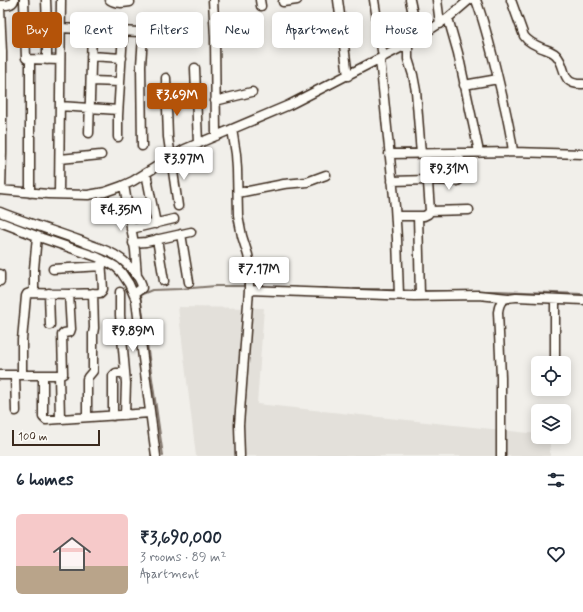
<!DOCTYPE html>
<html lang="en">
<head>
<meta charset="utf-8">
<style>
	body { margin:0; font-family:Mynerve,sans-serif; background:#f2f2f3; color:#1f2937; height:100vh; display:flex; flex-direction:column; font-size:15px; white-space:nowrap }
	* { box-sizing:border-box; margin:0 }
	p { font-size:13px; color:#747a83 }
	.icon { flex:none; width:22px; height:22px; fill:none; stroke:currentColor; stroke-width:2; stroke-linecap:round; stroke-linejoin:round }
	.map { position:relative; height:456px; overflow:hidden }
	.side { display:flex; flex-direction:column; background:#fff; flex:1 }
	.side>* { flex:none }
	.top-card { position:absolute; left:12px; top:12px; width:559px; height:36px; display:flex; gap:8px }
	.fabs { position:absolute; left:531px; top:356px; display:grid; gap:8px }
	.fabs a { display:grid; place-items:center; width:40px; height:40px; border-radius:6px; background:#fff; box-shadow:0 2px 10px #0003; font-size:20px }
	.scale { position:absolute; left:12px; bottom:10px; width:88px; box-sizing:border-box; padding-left:4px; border:2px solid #3b2a1e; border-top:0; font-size:11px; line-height:14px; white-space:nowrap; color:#3b2a1e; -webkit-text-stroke:3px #fdfcf7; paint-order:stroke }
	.price { position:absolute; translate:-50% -34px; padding:0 9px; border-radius:4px; background:#fff; color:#222; font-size:13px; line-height:26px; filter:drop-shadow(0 1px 2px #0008) }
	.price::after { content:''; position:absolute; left:50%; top:24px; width:12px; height:9px; margin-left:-6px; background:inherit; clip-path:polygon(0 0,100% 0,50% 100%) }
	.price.current { background:#b45309; color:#fff }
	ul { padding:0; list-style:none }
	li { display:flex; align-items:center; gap:12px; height:100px; padding:0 16px }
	li span { display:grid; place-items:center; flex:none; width:112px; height:80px; border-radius:6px; color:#555 }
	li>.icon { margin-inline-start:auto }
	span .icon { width:48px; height:48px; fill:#fffc; stroke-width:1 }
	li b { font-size:17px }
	h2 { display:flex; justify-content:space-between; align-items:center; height:48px; padding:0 16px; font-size:17px }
	.tag { padding:0 14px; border-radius:6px; background:#fff; box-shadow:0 2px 10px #0003; font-size:14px; line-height:36px }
	.tag.current { background:#b45309; color:#fff }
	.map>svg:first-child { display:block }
	.built { fill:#e3e0da }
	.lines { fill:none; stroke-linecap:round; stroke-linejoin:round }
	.stream { stroke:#80746b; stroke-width:2 }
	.minor-casing { stroke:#3b2a1e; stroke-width:11 }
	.minor { stroke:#fdfcf7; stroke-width:8 }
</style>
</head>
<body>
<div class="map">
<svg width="583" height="456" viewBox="0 0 583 456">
	<rect width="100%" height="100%" fill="#f1efea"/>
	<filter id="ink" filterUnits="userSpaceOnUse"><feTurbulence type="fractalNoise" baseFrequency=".025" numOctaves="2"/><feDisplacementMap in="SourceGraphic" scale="8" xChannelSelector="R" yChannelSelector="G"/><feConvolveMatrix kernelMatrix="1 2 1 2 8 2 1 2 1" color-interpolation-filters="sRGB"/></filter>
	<g filter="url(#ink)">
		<path class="built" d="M178,307L264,308L257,404L538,434V437H550V456H196Z"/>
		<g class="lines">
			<path class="stream" d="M36,230L84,248
				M103,256L112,259L126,269L137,289
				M282,287L299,288
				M305,288H327
				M330,289H349
				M354,289H379
				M383,290H396
				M401,290L418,291
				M422,291H496L583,294
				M139,293L140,295L163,456
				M140,295L152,290L180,289L216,286H246"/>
			<defs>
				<path id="minor" d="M24,0L26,58L27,59L60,60
					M46,0L47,27V60
					M110,0C116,4 123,3 130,2
					M213,0L215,38L216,136
					M260,0L261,6
					M338,0L348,76
					M374,0L383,57
					M410,0L418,38
					M437,0L440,24
					M476,0C485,24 491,49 497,74C503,100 510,125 513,152
					M511,0L524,36C528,42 535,45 542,48C547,50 552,51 556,55C568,67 559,85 583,84
					M283,2L297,0
					M0,5C5,5 12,6 14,0
					M0,8L2,52V152L1,190
					M448,18L458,53L479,152
					M60,28L139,32L141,33L143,36L141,65L142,146
					M215,40L247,39
					M408,44V59L413,75L416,91L421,154
					M91,56L122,58
					M380,59L395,207L397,239L399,295
					M195,68L198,144
					M166,78L168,137L178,206
					M91,81L120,82
					M464,85L498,79
					M215,101L252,92
					M60,106L118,110
					M232,129L236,154L237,169L238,215L242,236L248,255L249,260V290L239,425L240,456
					M89,133L92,30
					M118,137V116L123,32
					M389,154L513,152L583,154
					M60,159L101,155
					M146,173L156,224
					M392,181L428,180L457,181L459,180L462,177L459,153
					M124,185L135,250L137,276
					M0,190L48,194L88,195L105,192L122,186L133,181L185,149L289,105L408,44L448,18L469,0
					M30,193V60
					M238,193L284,184L307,182L326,175
					M59,194L61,0
					M430,211L469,210
					M0,212C27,223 54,231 81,241C92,246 105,249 115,255C124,260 142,277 142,288L134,294
					M396,216H424L428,214L430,211L426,154
					M418,216L420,295
					M0,222L42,238L97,257L111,264L116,267L121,272L129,284L136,300L143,358L156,456
					M131,229L174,219
					M181,234L189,282
					M157,239L164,281
					M133,243L146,242L191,232
					M53,269L102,266
					M0,281V274
					M249,290L414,296L479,295L508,298
					M120,292V315L126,383L125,415
					M34,293V269L37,236
					M49,293L50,325
					M555,299V363
					M0,375H59L63,374L62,335L64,333L70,332L71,329L69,294
					M15,375L16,411
					M22,375V340L26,296L27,294L30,293L69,294L100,293L102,291L103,289L101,259
					M43,375V417L46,420L150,413
					M59,375L60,419
					M113,416V376L116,373H125
					M87,417V379L88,377L93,371V334L94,328L93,293
					M501,456V377L498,312C500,298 505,298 517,297L583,300"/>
			</defs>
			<use href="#minor" class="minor-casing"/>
			<use href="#minor" class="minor"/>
		</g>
	</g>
</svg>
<div class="fabs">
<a><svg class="icon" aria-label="locate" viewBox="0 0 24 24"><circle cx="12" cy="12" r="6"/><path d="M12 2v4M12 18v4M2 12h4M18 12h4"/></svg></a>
<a><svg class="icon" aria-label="layers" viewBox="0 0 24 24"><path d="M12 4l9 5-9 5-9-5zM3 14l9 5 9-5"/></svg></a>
</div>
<div class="scale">100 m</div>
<b class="price current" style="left:177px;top:117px">₹3.69M</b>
<b class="price" style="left:184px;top:181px">₹3.97M</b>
<b class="price" style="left:449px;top:191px">₹9.31M</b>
<b class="price" style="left:121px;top:232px">₹4.35M</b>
<b class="price" style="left:259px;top:291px">₹7.17M</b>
<b class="price" style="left:133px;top:353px">₹9.89M</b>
<div class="top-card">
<a class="tag current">Buy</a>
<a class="tag">Rent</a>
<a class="tag">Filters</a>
<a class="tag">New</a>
<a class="tag">Apartment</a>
<a class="tag">House</a>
</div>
</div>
<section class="side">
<h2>6 homes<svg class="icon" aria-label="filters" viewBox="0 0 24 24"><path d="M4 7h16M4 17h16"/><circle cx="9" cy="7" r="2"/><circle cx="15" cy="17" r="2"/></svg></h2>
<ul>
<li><span style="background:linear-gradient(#f6c9c9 65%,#b9a48a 0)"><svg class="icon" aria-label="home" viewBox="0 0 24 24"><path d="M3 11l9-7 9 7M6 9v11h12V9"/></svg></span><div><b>₹3,690,000</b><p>3 rooms · 89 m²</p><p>Apartment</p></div><svg class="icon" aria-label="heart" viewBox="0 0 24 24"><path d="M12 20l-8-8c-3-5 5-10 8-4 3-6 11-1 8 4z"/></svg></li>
</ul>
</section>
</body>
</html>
